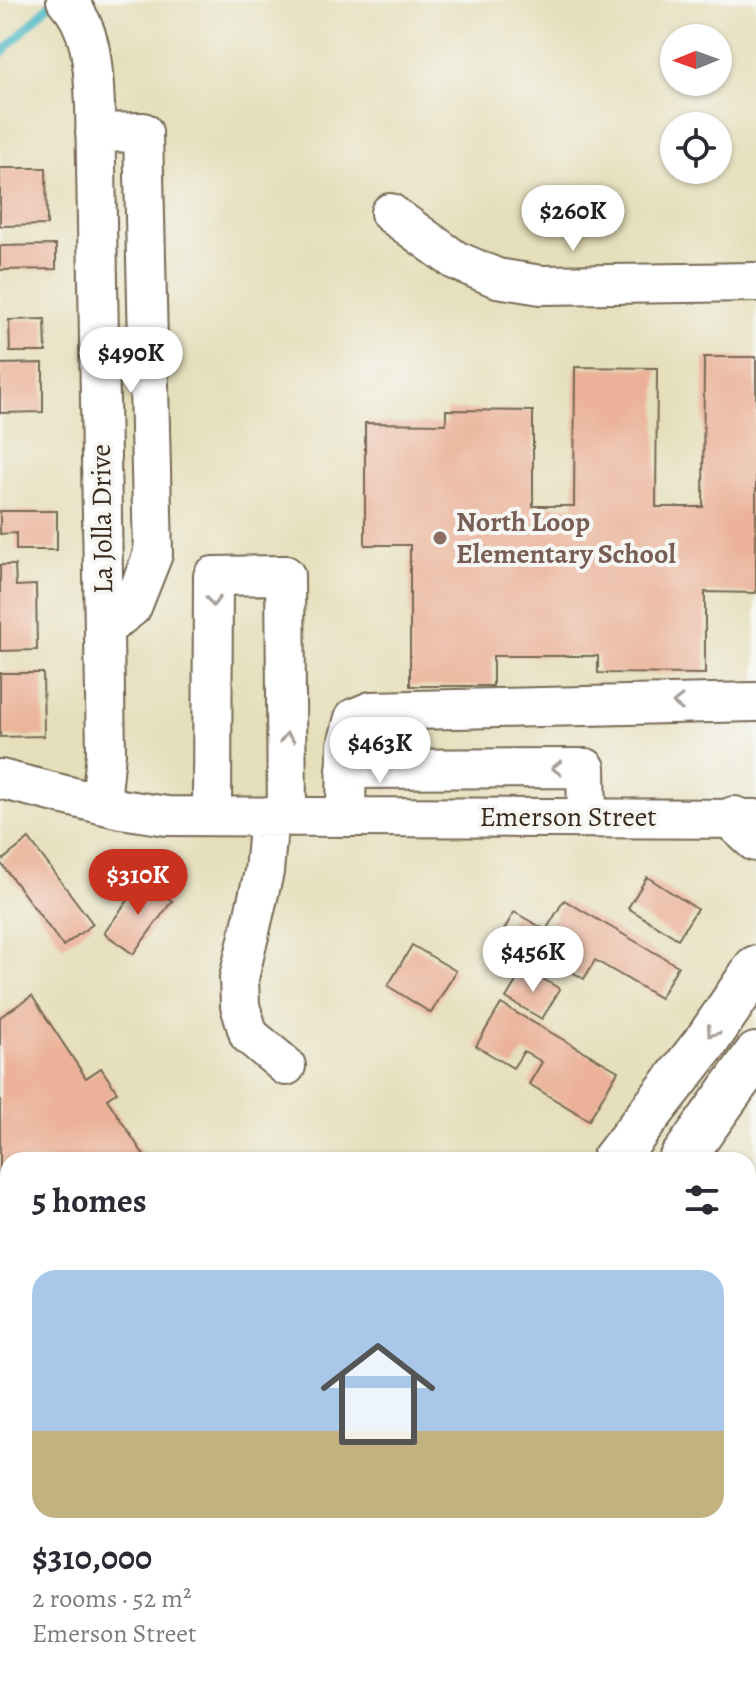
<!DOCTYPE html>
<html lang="en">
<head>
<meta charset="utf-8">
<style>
	body { margin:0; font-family:Alegreya,serif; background:#f2f2f3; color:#2b2b33; height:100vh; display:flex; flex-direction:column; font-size:30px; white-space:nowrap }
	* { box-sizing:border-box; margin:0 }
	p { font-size:26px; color:#7c7c81 }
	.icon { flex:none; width:44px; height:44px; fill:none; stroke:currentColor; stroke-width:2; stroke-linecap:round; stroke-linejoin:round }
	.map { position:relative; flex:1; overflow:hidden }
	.drawer { position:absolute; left:0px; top:1152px; width:756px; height:538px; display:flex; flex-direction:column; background:#fff; border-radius:24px 24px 0 0; box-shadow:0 2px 6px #0004 }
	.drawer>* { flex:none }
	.needle { width:52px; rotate:269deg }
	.buttons { position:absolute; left:660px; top:24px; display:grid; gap:16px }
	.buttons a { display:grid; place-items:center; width:72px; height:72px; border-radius:50%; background:#fff; box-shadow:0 2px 6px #0004; font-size:40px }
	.price { position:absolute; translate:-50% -68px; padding:0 18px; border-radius:28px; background:#fff; color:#222; font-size:26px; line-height:52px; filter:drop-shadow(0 2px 4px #0008) }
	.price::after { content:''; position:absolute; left:50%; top:48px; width:24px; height:18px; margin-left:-12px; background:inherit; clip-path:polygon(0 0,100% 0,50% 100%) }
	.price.on { background:#c8321e; color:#fff }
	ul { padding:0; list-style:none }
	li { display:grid; align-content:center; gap:16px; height:424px; padding:0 32px }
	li+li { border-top:2px solid #e1e1e2 }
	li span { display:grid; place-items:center; height:248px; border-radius:24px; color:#555 }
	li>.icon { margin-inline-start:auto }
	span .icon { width:144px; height:144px; fill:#fffc; stroke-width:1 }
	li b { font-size:34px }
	h2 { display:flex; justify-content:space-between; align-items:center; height:96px; padding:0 32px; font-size:34px }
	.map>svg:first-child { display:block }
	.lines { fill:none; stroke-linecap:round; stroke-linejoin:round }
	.stream { stroke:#4ab8c3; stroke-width:8 }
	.building { fill:#ebb299 }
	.minor-casing { stroke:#776955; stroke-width:42 }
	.major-casing { stroke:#776955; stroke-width:48 }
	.minor { stroke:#fff; stroke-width:38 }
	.major { stroke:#fff; stroke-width:44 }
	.oneway { stroke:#a79f9a }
	.education-dot { fill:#8d6e63; stroke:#f6f6f2; stroke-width:3 }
	.labels { text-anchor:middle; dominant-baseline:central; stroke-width:8; stroke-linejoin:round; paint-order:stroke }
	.street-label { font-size:28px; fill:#3b2a1e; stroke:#f6f6f2 }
	.education-label { font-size:28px; font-weight:bold; fill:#785e54; stroke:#f6f6f2; text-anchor:start }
</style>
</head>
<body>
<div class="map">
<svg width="756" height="1689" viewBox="0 0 756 1689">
	<rect width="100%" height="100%" fill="#f6f6f2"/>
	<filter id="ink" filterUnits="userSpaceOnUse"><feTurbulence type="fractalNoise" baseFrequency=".0125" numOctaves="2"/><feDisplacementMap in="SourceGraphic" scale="16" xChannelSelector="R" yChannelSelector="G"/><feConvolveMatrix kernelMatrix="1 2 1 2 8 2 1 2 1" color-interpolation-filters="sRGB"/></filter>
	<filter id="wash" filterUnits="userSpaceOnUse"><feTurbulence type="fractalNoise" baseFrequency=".006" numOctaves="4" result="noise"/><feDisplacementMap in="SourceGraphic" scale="32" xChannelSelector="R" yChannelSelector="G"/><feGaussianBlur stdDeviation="1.8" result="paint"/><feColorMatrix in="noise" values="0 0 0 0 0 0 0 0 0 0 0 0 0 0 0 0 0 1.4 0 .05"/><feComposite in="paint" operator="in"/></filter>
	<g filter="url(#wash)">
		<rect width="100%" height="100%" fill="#e6dfbb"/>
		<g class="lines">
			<path class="stream" d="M0,55L54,0"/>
		</g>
		<g id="blocks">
			<path class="building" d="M0,168H46L47,225L0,226Z
				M56,245V269L0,270V246Z
				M45,319L46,352H10L9,320Z
				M704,357H756V593L705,592V674L598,673V656H493V686H410V545H365V423L446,424V410L533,411V506H574L575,367L657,368L656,507H703Z
				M43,363V412L0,413V364Z
				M0,511H57V550H16V533L0,534Z
				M0,565H15L16,586L36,585L37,650L0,651Z
				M0,673H43L44,736L0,737Z
				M29,839L93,924L63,946L0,862Z
				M647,877L697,909L678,939L628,908Z
				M143,880L172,901L133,954L104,933Z
				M564,900L678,966L660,998L595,960L584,979L503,932L514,912L546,930Z
				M412,945L456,971L431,1013L388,986Z
				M524,968L560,989L542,1019L506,998Z
				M32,996L86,1078L101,1068L117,1092L107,1099L147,1160H8V1267L0,1272V1017Z
				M501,1004L618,1071L589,1120L529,1084L542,1062L524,1051L513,1068L476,1046Z
				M355,1682H512L501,1689H359Z"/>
		</g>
	</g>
	<g filter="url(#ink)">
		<use href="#blocks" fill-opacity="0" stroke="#776955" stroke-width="2"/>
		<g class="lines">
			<defs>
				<path id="minor" d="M66,0C93,29 93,68 95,105L106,752L101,804
					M95,133L143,132L153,554L132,607L105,628
					M390,213L455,260L497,278L541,285L756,282
					M346,769L586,768L587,816
					M0,779L121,809L167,816L756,819
					M212,816L213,576L285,575L287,816
					M269,816L264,872L239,978L240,1006L249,1035L286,1066
					M346,816L347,745L354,718L371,711L756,702
					M748,1311L756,1305
					M0,1459L8,1470
					M748,1504H756
					M146,1682L150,1689
					M206,1689L222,1682"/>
				<path id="major" d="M734,819L756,839
					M614,1160L708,1039L756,968
					M681,1160L756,1055
					M76,1689L84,1682
					M183,1689L191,1682"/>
			</defs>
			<use href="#minor" class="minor-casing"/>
			<use href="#major" class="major-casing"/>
			<use href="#minor" class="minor"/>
			<use href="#major" class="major"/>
		</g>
		<defs><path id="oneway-chevron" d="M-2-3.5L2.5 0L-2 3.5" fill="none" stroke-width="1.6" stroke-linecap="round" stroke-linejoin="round" transform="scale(2)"/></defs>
		<g class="oneway">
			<use href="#oneway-chevron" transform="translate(213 601) rotate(90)"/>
			<use href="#oneway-chevron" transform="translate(678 703) rotate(179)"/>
			<use href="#oneway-chevron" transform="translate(287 738) rotate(-91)"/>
			<use href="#oneway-chevron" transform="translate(557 768) rotate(180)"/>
			<use href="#oneway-chevron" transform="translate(712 1032) rotate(125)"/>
		</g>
	</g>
	<circle class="education-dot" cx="440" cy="538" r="8"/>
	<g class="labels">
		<g class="street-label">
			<text transform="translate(102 519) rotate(-91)">La Jolla Drive</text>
			<text x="568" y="817">Emerson Street</text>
		</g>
		<g class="education-label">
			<text x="456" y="522">North Loop<tspan x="456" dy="32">Elementary School</tspan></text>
		</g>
	</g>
</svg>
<div class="buttons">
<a><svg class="needle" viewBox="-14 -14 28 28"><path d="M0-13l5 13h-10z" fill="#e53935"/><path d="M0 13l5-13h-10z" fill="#7c7c81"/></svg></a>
<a><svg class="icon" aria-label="locate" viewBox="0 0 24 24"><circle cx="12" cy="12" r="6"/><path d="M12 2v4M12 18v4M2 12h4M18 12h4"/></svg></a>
</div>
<b class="price" style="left:573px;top:253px">$260K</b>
<b class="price" style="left:131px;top:395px">$490K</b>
<b class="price" style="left:380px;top:785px">$463K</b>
<b class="price on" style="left:138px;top:917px">$310K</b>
<b class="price" style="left:533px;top:994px">$456K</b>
<section class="drawer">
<h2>5 homes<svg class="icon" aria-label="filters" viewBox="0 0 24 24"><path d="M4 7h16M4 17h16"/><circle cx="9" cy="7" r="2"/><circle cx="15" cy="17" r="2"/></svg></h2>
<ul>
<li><span style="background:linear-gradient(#a9c7e8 65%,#c2b280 0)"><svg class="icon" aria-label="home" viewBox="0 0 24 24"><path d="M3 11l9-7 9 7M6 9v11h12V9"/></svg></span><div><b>$310,000</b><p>2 rooms · 52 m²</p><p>Emerson Street</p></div></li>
</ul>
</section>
</div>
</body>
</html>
